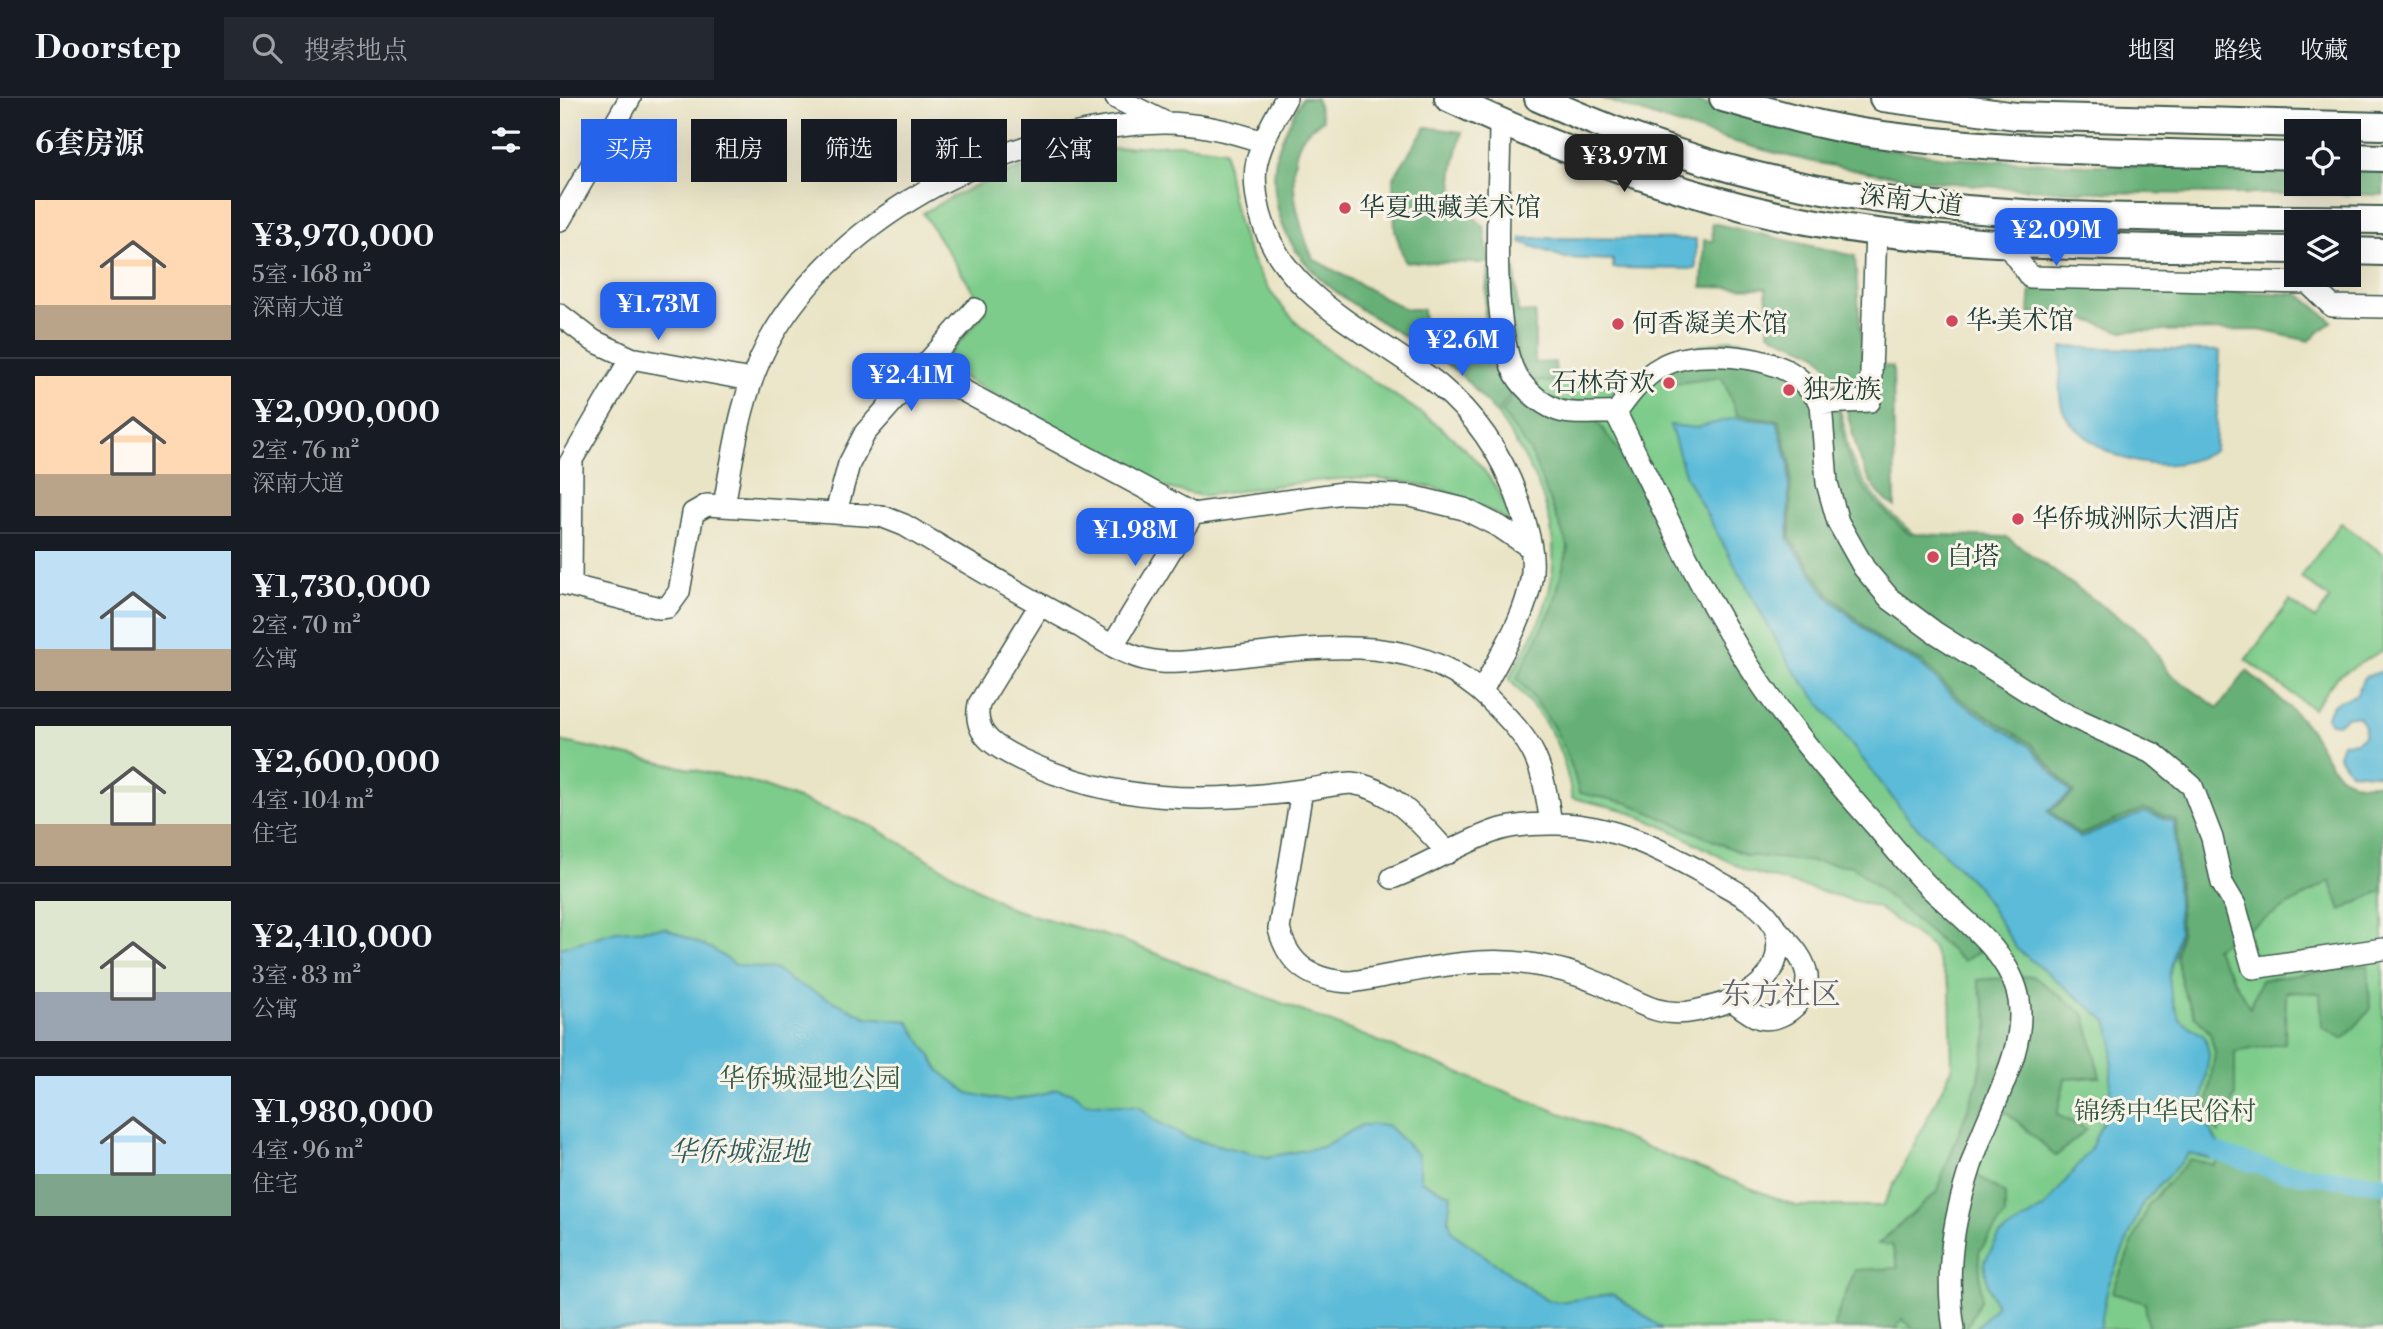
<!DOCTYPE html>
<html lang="zh">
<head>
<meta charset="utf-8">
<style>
	body { margin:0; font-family:"Libre Bodoni","Noto Serif SC",serif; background:#242831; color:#f1f3f6; height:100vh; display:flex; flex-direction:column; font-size:26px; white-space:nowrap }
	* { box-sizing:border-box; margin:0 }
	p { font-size:23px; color:#9ea1a6 }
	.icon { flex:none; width:38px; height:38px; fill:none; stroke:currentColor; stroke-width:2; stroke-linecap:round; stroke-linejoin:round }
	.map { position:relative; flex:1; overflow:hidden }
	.side { display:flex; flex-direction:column; background:#171b24; width:560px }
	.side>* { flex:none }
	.banner { position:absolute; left:21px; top:21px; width:665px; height:63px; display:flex; gap:14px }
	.buttons { position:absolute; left:1724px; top:21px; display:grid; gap:14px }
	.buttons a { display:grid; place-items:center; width:77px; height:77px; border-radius:0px; background:#171b24; box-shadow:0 7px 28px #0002; font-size:35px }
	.price { position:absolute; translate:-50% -60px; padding:0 16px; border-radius:14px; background:#2563eb; color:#fff; font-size:23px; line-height:46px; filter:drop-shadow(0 2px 4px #0008) }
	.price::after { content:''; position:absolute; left:50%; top:42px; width:21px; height:16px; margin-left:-10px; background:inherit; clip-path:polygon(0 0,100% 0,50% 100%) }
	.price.active { background:#222; color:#fff }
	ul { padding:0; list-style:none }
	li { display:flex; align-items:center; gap:21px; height:175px; padding:0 35px }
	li+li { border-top:2px solid #363941 }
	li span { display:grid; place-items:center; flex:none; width:196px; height:140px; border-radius:0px; color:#555 }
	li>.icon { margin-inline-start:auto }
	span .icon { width:84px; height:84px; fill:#fffc; stroke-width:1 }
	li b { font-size:30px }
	h2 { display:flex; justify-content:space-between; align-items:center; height:84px; padding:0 35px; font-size:30px }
	.chip { padding:0 24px; border-radius:0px; background:#171b24; box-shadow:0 7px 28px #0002; font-size:24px; line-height:63px }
	.chip.active { background:#2563eb; color:#fff }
	header { display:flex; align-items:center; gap:42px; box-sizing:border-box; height:98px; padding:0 35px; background:#171b24; border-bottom:2px solid #363941 }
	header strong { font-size:33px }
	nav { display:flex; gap:38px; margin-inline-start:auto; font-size:24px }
	.search { width:490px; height:63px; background:#242831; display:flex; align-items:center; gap:18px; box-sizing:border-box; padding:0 24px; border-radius:0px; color:#9ea1a6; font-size:26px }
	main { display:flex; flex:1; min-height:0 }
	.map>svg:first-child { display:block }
	.green { fill:#7ecc8b; stroke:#4e8460; stroke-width:2 }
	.forest { fill:#66b077; stroke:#427656; stroke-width:2 }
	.water { fill:#5bbbd9; stroke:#3d7c86; stroke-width:2 }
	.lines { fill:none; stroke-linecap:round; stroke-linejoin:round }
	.canal { stroke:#5bbbd9; stroke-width:18 }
	.minor-casing { stroke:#3d564a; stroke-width:24 }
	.major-casing { stroke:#3d564a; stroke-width:30 }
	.minor { stroke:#fff; stroke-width:21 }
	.major { stroke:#fff; stroke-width:26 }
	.poi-dot { fill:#d1495b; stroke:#f7f3e8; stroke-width:2.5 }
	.labels { text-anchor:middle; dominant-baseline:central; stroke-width:6; stroke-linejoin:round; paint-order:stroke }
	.street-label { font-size:26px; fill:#1f3d34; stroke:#f7f3e8 }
	.poi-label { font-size:26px; fill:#1f3d34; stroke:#f7f3e8; text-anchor:start }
	.park-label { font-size:26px; fill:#325a45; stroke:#f7f3e8 }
	.water-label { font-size:28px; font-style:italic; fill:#2e5c5d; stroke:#f7f3e8 }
	.quarter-label { font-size:30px; fill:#616671; stroke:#f7f3e8 }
</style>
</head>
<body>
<header>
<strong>Doorstep</strong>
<div class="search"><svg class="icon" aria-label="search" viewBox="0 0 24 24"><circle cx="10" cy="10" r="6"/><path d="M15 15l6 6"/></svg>搜索地点</div>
<nav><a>地图</a><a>路线</a><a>收藏</a></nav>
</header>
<main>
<section class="side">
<h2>6套房源<svg class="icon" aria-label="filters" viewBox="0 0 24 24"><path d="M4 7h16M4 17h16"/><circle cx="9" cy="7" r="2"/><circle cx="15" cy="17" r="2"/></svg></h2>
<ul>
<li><span style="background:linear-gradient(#ffd9b3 75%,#b9a48a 0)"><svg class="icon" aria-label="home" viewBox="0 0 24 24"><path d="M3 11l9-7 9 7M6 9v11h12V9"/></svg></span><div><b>¥3,970,000</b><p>5室 · 168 m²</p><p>深南大道</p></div></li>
<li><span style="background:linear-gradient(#ffd9b3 70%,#b9a48a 0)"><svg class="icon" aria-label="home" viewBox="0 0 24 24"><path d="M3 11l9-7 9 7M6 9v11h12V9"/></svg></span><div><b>¥2,090,000</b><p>2室 · 76 m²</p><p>深南大道</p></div></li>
<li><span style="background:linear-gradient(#bfe0f5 70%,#b9a48a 0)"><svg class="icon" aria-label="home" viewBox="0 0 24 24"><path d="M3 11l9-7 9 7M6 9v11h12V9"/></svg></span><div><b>¥1,730,000</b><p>2室 · 70 m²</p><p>公寓</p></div></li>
<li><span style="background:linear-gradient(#dfe7d0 70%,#b9a48a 0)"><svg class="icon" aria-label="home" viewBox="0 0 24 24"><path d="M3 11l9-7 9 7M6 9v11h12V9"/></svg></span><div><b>¥2,600,000</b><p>4室 · 104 m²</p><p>住宅</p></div></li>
<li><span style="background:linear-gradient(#dfe7d0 65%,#9aa5b1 0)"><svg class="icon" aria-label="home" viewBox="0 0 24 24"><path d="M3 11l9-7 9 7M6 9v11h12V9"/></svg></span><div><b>¥2,410,000</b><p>3室 · 83 m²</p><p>公寓</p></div></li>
<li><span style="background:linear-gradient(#bfe0f5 70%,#7fa58c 0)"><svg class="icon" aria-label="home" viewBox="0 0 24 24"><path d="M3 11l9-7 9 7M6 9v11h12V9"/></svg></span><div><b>¥1,980,000</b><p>4室 · 96 m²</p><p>住宅</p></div></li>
</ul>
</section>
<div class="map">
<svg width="1823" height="1231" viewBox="0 0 1823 1231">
	<rect width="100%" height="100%" fill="#f7f3e8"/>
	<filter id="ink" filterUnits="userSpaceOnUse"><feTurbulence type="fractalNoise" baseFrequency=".0143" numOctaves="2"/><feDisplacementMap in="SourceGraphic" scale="14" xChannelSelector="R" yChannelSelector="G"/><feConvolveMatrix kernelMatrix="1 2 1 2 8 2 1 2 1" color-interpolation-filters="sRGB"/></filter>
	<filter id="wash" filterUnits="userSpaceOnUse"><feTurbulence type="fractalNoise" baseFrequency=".00686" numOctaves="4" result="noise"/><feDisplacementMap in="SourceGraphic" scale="28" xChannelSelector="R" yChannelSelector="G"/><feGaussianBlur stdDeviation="1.57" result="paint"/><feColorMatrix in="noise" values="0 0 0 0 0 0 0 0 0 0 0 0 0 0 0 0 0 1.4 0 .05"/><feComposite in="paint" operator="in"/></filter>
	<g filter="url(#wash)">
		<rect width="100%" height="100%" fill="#eae4c6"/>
		<path class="green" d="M618,46L665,52C670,101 680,146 707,188C769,287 914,308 953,426C927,411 900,396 870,389C795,369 717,389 642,398L602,389L380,267L426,213L363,115C452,64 516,50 618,46Z
			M1172,241C1227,250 1262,252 1280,311C1286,328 1285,348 1293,364C1307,394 1327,412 1351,434L1720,701L1823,734V1231H0V643L191,684L312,728L452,811L564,843L1236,1108H1323L1392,971L1390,890L1372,849L1317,809L1187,773L1109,731L1064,712L1012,700C1003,643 986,622 949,581C960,560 974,537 983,514C1011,437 979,378 937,316L959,282L1062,286L1106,256Z
			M1781,425L1823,456V552L1777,579L1753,611L1686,562L1730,503L1755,521L1770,501L1741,479Z"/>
		<path class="forest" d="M742,0H756L763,22C757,26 750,30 746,35C721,66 739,129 753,161L845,211H863L865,235L906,237L908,224H924L928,171H955L958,215L975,214V265L995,264L996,284L959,283L937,316C923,302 911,285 896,273C834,223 728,191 716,101C713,83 714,61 721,43C727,28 735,14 742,0Z
			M1041,0H1122L1295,47L1393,60L1525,67L1736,70V86H1788L1789,71L1823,72V97C1646,94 1464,102 1290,71C1205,56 1122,29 1041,0Z
			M866,29L902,34C890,82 882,95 924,128L929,165L845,164L835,133L833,80Z
			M1152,125L1295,158L1303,265L1333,269L1335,409C1282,375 1301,300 1258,257C1251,250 1222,243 1209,235L1206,190L1142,189L1144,142L1153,143Z
			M1471,187L1739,196L1772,223L1749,243L1699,232L1560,233L1506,215H1469Z
			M1172,244C1226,253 1262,255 1279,314C1283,330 1283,347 1289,362C1300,393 1325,414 1349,436L1446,439L1586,539L1610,576L1658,610L1687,573C1705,589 1724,604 1741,621C1769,650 1767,695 1823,685V792L1781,812L1770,783L1655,850L1690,910L1701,882L1808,867L1810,912L1784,941L1762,929L1760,895L1726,894L1725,945L1675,954V998L1658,1035L1646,1013L1655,955L1650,935L1634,917L1623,891L1616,859L1621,833L1616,722L1584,711L1520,737L1490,713L1514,695L1471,646L1400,601L1361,563L1321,543L1268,495L1230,440L1231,367L1219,322L1177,317L1162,279L1111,286L1109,258Z
			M959,288L1034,319L1077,378L1180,569L1424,851L1403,863L1293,768L1186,757L1068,705L1019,695C1007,645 990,619 957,580L993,509L1008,449L970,353L942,315Z
			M1473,878L1525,917L1540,979L1505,981L1497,1017L1527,1031L1496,1058L1449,1016L1426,1004L1400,1066L1445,1096V1117L1419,1154L1421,1201L1406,1231H1354L1342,1221L1336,1231H1276L1274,1226L1295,1172L1338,1170L1332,1147L1318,1146L1376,1095L1419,981L1429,924L1417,882Z
			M1659,1060L1718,1079L1823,1091V1231H1588L1585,1205L1552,1195L1588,1107L1630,1061L1654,1067Z"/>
		<path class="water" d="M961,140L1136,141V171L1053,170V162L1005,160L961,144Z
			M1502,249L1660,253L1655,352C1613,377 1561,368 1525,338C1516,330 1505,321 1502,309C1497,292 1502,267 1502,249Z
			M1175,320L1217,324L1229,367L1228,441L1266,497L1320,545L1359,565L1398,603L1469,648L1511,695L1487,713L1520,740L1585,714L1614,724L1619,833L1609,879L1611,897L1620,922L1645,939L1649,957L1640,1015L1659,1047L1652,1061L1629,1055L1583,1105L1548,1188L1540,1231H1415L1436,1208L1428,1188L1424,1165L1440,1137L1485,1109L1530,1052L1549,1010L1553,943L1547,923L1456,850L1418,789L1349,721L1230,567L1126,379L1110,327L1135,330Z
			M1823,573V677L1790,674L1778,657L1782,645L1796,644L1804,638L1805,628L1798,619L1788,618L1778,626L1771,625L1767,620C1770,602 1783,603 1797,596L1804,579Z
			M105,830L152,851L176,867L217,872L233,884L307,919L348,923L380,973L408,995L446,1003L481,997L497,991L510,994L525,1005L579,1008L596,1023L628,1040L707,1059L762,1049L802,1027H827L858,1057L861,1083L891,1097L888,1120L893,1135L986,1202L999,1204L1053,1196L1103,1231H0V850L56,833Z"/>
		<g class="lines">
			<path class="canal" d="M1656,1054L1719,1074L1823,1086"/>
		</g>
	</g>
	<g filter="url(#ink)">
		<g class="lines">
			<defs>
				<path id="minor" d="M556,0L604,24
					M726,0C715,20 703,40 697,63C693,80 696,98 700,115C722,202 816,235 879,287C916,318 941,355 957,399C966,425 976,455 971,482C965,521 939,559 922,593
					M940,24C940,89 929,211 952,269C959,287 979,305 997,312C1013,318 1039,314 1056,315
					M0,122L70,0
					M1446,145L1470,179L1748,185L1772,208L1823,209
					M0,217L34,243L71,260L191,282
					M363,271L633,416L783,395L851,398L904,411L940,429L971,450
					M1261,305L1310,303L1316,133
					M0,382L71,260
					M164,408C174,352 181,296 208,245C280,113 457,27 604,25C639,25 671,33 703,44
					M276,414L289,366L305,335L415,211
					M0,485L100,510L108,509L119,494L133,415L147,407L321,418L344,427C400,460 456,494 514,525C536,538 560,555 584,561C610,568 637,562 663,560C754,550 857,530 930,602C976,647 982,663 991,726
					M11,488L12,363
					M480,507L419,606C412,637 437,650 462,662C554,705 645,706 743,692C759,690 775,686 791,685C833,690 861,726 888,755
					M553,547L633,416
					M742,692L719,831C729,869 754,883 791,884C850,875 909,857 970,866C994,869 1018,876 1041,886C1073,901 1097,921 1135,913C1164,906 1201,897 1214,867C1219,854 1219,838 1213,826C1201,805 1174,793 1154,781C1104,753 1051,724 991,726C975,726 953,727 938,732C901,744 868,767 832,780
					M1172,902C1180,908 1190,917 1200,920C1223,925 1249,902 1247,878C1245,859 1226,842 1214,828
					M1394,1231C1383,1162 1397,1103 1421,1039C1437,997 1466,949 1459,902C1451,854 1400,819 1367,787C1349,769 1332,747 1315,727C1267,673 1219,617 1181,555C1133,478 1096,396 1056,315C1068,298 1082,279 1101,269C1131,251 1195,257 1226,272C1240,279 1251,293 1261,305L1267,385L1278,424L1304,470L1330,501L1373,533L1497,612L1594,656L1632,688L1652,740L1662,785L1675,807L1693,870L1823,851"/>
				<path id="major" d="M888,0C991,48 1101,91 1212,116C1383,154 1562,148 1736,152
					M978,0C1061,37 1148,69 1238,87C1429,127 1629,118 1823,122
					M1163,0C1209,13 1255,27 1302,34C1446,55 1591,54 1736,58
					M1323,0L1456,18L1823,28
					M1788,59L1823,60
					M1788,153L1823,154"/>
			</defs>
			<use href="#minor" class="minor-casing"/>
			<use href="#major" class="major-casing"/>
			<use href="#minor" class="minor"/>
			<use href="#major" class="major"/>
		</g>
	</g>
	<g class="poi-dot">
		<circle cx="785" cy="110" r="7"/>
		<circle cx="1392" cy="223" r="7"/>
		<circle cx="1058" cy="226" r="7"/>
		<circle cx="1109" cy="285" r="7"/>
		<circle cx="1229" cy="292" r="7"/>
		<circle cx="1458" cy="421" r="7"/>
		<circle cx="1373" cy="459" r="7"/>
	</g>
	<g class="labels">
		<g class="street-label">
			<text transform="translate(1351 103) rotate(7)">深南大道</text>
		</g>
		<g class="poi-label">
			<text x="799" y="110">华夏典藏美术馆</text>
			<text x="1406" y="223">华·美术馆</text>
			<text x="1072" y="226">何香凝美术馆</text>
			<text x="1095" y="285" text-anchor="end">石林奇欢</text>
			<text x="1243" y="292">独龙族</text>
			<text x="1472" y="421">华侨城洲际大酒店</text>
			<text x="1387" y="459">白塔</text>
		</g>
		<g class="park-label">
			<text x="250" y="981">华侨城湿地公园</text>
			<text x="1605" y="1014">锦绣中华民俗村</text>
		</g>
		<g class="water-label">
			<text x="179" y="1054">华侨城湿地</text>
		</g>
		<g class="quarter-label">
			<text x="1221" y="897">东方社区</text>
		</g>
	</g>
</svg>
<div class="buttons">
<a><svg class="icon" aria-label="locate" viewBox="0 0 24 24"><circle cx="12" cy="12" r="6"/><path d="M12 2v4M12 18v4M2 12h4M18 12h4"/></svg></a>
<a><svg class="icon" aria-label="layers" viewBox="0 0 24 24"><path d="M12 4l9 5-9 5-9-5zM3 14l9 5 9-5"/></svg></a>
</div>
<b class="price active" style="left:1064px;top:96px">¥3.97M</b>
<b class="price" style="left:1496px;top:170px">¥2.09M</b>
<b class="price" style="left:98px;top:244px">¥1.73M</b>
<b class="price" style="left:902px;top:280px">¥2.6M</b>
<b class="price" style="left:351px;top:315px">¥2.41M</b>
<b class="price" style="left:575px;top:470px">¥1.98M</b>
<div class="banner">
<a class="chip active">买房</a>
<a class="chip">租房</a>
<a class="chip">筛选</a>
<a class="chip">新上</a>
<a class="chip">公寓</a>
</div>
</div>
</main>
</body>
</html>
